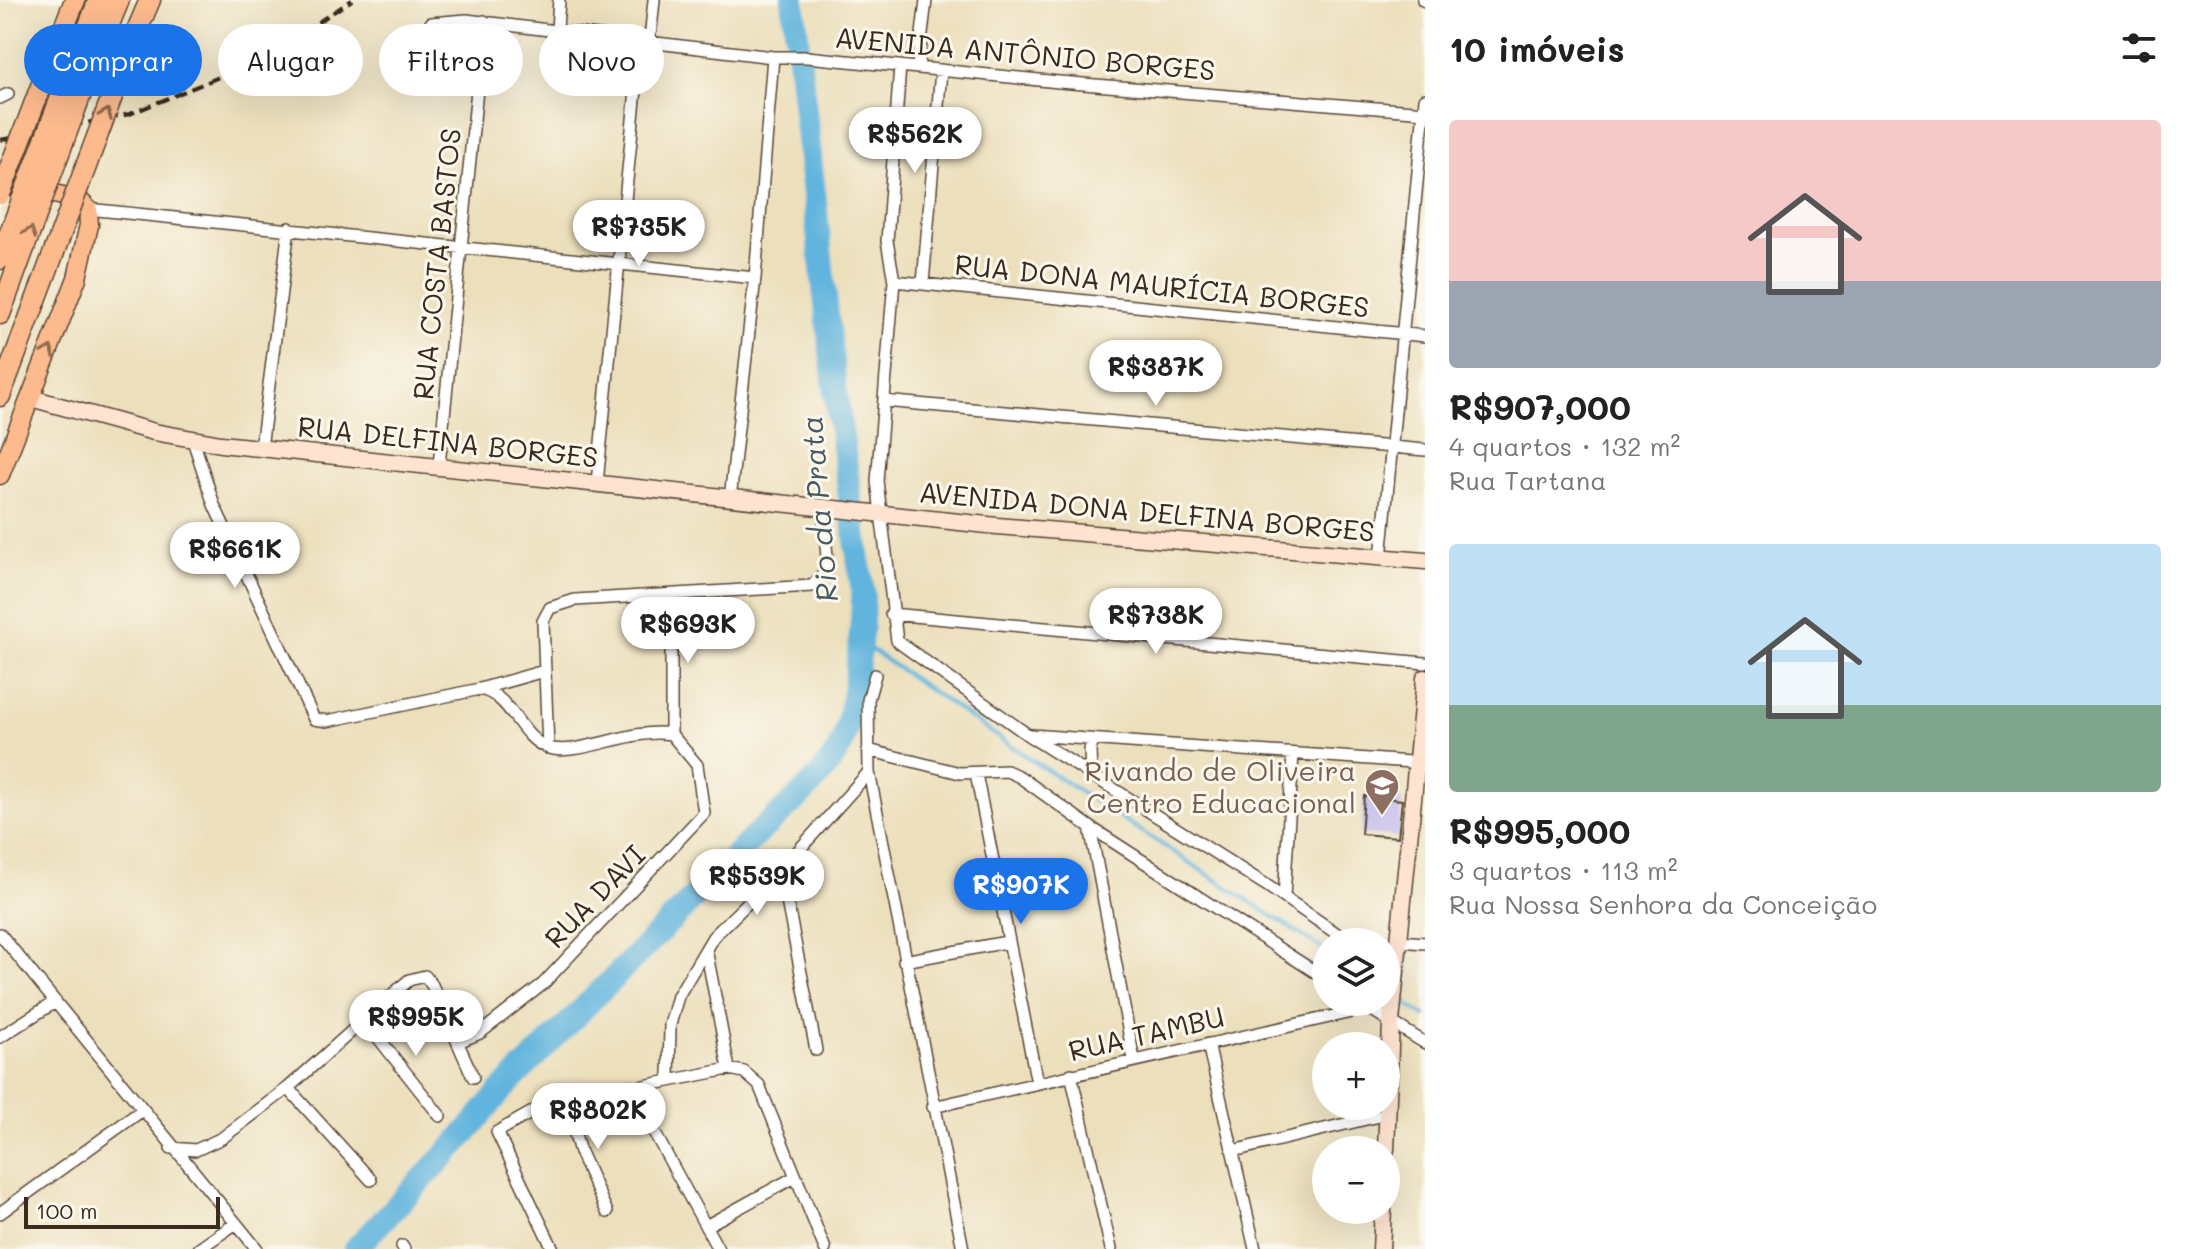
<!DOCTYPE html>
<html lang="pt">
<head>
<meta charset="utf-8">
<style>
	body { margin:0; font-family:Mali,sans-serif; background:#f6f6f6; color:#222; height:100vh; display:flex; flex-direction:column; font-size:30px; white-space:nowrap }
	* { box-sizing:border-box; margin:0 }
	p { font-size:26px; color:#767676 }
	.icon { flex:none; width:44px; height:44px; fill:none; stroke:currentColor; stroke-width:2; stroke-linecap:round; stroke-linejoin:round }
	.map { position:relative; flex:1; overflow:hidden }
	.sheet { display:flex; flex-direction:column; background:#fff; width:760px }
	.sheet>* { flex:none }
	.hud { position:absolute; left:24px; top:24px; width:760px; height:72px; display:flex; gap:16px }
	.buttons { position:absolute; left:1312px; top:928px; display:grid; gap:16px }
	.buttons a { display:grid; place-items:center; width:88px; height:88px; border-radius:50%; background:#fff; box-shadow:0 8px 32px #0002; font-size:40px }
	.scale { position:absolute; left:24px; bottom:20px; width:196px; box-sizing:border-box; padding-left:8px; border:4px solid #3b2a1e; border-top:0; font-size:22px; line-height:28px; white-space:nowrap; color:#3b2a1e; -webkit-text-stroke:6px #fbf7ec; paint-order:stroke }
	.price { position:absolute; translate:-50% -68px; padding:0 18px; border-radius:28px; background:#fff; color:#222; font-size:26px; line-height:52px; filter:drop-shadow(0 2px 4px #0008) }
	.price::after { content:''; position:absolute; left:50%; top:48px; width:24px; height:18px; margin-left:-12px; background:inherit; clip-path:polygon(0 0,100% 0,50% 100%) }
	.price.active { background:#1a73e8; color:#fff }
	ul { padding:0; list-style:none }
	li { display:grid; align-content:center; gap:16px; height:424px; padding:0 24px }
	li span { display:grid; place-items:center; height:248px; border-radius:8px; color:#555 }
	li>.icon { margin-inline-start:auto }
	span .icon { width:144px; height:144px; fill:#fffc; stroke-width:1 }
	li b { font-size:34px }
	h2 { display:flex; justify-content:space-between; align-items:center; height:96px; padding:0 24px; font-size:34px }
	.tag { padding:0 28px; border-radius:36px; background:#fff; box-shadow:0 8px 32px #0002; font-size:28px; line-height:72px }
	.tag.active { background:#1a73e8; color:#fff }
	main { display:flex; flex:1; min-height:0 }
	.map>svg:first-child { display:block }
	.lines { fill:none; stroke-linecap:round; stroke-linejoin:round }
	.stream { stroke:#61b4dd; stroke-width:4 }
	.river { stroke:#61b4dd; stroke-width:24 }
	.building { fill:#b4aaef }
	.street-casing { stroke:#564536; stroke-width:14 }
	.secondary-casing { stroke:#564536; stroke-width:19 }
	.primary-casing { stroke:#564536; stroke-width:21 }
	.highway-casing { stroke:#564536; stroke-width:23 }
	.street { stroke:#fff; stroke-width:11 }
	.secondary { stroke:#fee3d1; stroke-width:16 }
	.primary { stroke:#fcba8d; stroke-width:18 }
	.highway { stroke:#fcba8d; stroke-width:20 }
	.rail { stroke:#3b2a1e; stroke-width:4; stroke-dasharray:12 6; stroke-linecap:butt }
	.highway-bridge-casing { stroke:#564536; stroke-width:23; stroke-linecap:butt }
	.highway-bridge { stroke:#fcba8d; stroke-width:20 }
	.oneway { stroke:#926b50 }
	.labels { text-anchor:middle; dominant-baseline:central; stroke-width:6; stroke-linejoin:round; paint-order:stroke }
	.street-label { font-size:28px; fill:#3b2a1e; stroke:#fbf7ec }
	.education-label { font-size:28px; fill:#785e54; stroke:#fbf7ec; text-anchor:end }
	.water-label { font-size:30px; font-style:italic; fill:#485a61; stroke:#fbf7ec }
</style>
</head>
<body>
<main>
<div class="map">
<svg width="1425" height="1249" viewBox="0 0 1425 1249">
	<rect width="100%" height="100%" fill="#fbf7ec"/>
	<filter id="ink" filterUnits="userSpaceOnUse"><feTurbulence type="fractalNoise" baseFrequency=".0125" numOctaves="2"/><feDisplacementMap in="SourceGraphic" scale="16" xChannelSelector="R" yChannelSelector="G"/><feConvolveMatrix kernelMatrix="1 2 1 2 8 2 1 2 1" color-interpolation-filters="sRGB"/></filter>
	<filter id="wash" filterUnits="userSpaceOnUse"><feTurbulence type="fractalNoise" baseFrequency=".006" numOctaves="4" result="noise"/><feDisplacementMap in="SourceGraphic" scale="32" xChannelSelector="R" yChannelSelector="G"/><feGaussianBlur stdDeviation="1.8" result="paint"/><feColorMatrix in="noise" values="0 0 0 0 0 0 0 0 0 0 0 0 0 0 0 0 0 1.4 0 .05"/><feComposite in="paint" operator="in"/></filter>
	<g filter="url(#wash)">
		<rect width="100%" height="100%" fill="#ecdfbc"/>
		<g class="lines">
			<path class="stream" d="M860,642L1033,761L1326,951
				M1396,998L1425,1016"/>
			<path class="river" d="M355,1249L458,1142L500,1092L758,833C787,807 821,781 840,747C854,720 863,625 863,593L834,379L793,0"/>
		</g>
		<g id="blocks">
			<path class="building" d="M1364,796L1402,800L1398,837L1361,834Z"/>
		</g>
	</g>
	<g filter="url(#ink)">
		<use href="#blocks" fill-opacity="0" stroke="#564536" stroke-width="2"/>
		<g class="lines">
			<defs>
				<path id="street" d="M1423,0L1425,1
					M431,23L466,20L773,57H807L1059,82L1425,112
					M557,29L559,0
					M900,66L887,241L894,281L877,481L897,641L1028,735L1266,885L1349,942
					M918,68L926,0
					M0,98L8,94
					M88,209L755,278
					M894,281L1425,336
					M923,283L941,70
					M884,401L1425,450
					M193,440L214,505L314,719L327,721L480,689L544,671
					M261,448L289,228
					M439,465L484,21
					M597,483L639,59L651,30L654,0
					M730,499L755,278L773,57
					M1381,558L1425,99
					M891,614L1425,663
					M875,675L868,700L869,772L963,1249
					M671,734V596
					M1031,735L1425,763
					M548,748L543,621L550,608L575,600L812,586L828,570L823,507
					M868,750L960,773L1007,771L1020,777L1090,827L1326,979
					M976,774L1037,1083
					M1091,776L1090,749L1094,740
					M1090,827L1134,1060
					M781,870L816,1050
					M1284,897L1293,754
					M0,934L257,1249
					M1399,941L1425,943
					M706,949L729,1069
					M904,961L1007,942
					M1364,1005L1425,1043
					M365,1021L440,1116
					M0,1037L55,1002
					M458,1042L480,1033L543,984L704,813L697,765L671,734C633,727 578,757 549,748C519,739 513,696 480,689
					M1208,1044L1255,1249
					M1071,1074L1111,1249
					M669,1079L670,1025L678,996L713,937L781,870L869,772
					M629,1086L718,1249
					M288,1088L371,1180
					M565,1100L580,1152L607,1212
					M933,1107L1369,1008
					M171,1148L196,1150L222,1138L288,1088L409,980L425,976L432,985L473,1077
					M1233,1151L1387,1114
					M0,1213L141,1111
					M706,1226L795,1177
					M402,1246L404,1249
					M199,1249L236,1223
					M553,1249L497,1132L543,1106L729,1069L744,1072L759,1085L825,1249"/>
				<path id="secondary" d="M31,398L154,432L221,444L997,526L1425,561
					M1386,1150L1391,1022L1425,678
					M1381,1249L1383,1210"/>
				<path id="primary" d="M0,183L78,199L88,209L89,225L77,278L0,475"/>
				<path id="highway" d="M135,35L150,0
					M54,52L75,0
					M82,91L119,0
					M61,97L99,0
					M0,259L22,200
					M0,314L41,202
					M0,396L54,252"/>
			</defs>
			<use href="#street" class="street-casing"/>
			<use href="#secondary" class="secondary-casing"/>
			<use href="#primary" class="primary-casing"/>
			<use href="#highway" class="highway-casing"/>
			<use href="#street" class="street"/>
			<use href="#secondary" class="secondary"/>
			<use href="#primary" class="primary"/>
			<use href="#highway" class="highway"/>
			<path class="rail" d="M0,140L130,114L260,60L352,0"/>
			<defs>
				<path id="highway-bridge" d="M0,194L54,52
					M22,200L61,97
					M41,202L82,91
					M54,252L135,35"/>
			</defs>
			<use href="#highway-bridge" class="highway-bridge-casing"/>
			<use href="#highway-bridge" class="highway-bridge"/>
		</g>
		<defs><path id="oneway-chevron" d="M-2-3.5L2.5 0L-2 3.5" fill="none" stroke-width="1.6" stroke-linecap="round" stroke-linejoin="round" transform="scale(2)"/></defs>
		<g class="oneway">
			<use href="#oneway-chevron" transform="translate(106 114) rotate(-69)"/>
			<use href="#oneway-chevron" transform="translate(30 232) rotate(-70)"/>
			<use href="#oneway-chevron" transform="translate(49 351) rotate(-69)"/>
		</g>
	</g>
	<defs>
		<symbol id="school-pin" viewBox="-11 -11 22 30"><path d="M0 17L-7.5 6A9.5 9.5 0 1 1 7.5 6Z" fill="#8d6e63" stroke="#fbf7ec"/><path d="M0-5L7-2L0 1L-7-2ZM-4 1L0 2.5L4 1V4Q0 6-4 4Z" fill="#fff"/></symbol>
	</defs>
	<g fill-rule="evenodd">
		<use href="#school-pin" x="1362" y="766" width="40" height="54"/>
	</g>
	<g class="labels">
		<g class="street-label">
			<text transform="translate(1025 53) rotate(5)">AVENIDA ANTÔNIO BORGES</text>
			<text transform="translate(436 264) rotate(-84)">RUA COSTA BASTOS</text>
			<text transform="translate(1162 285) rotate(6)">RUA DONA MAURÍCIA BORGES</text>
			<text transform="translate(448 441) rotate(6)">RUA DELFINA BORGES</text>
			<text transform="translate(1147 511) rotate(5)">AVENIDA DONA DELFINA BORGES</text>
			<text transform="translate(594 896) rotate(-46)">RUA DAVI</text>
			<text transform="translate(1146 1033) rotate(-13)">RUA TAMBU</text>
		</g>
		<g class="education-label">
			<text x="1356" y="770">Rivando de Oliveira<tspan x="1356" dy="32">Centro Educacional</tspan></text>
		</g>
		<g class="water-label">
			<text transform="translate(818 509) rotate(-95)">Rio da Prata</text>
		</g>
	</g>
</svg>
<div class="buttons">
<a><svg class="icon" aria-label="layers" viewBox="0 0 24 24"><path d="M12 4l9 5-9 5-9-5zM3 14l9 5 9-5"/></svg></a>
<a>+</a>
<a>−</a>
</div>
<div class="scale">100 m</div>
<b class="price" style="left:915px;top:175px">R$562K</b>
<b class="price" style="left:639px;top:268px">R$735K</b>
<b class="price" style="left:1156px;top:408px">R$387K</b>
<b class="price" style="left:235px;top:590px">R$661K</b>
<b class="price" style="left:1156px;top:656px">R$738K</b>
<b class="price" style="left:688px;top:665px">R$693K</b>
<b class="price" style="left:757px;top:917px">R$539K</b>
<b class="price active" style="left:1021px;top:926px">R$907K</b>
<b class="price" style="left:416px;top:1058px">R$995K</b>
<b class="price" style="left:598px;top:1151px">R$802K</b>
<div class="hud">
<a class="tag active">Comprar</a>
<a class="tag">Alugar</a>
<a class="tag">Filtros</a>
<a class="tag">Novo</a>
</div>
</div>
<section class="sheet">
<h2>10 imóveis<svg class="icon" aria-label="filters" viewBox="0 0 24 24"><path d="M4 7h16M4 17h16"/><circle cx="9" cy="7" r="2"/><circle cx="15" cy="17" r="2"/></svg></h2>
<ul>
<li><span style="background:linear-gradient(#f6c9c9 65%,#9aa5b1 0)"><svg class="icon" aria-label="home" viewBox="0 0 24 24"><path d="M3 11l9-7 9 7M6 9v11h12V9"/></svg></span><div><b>R$907,000</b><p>4 quartos · 132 m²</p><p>Rua Tartana</p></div></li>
<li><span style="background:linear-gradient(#bfe0f5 65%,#7fa58c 0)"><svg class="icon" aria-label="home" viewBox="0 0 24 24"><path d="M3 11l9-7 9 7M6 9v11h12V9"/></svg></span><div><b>R$995,000</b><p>3 quartos · 113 m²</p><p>Rua Nossa Senhora da Conceição</p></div></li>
</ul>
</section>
</main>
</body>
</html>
